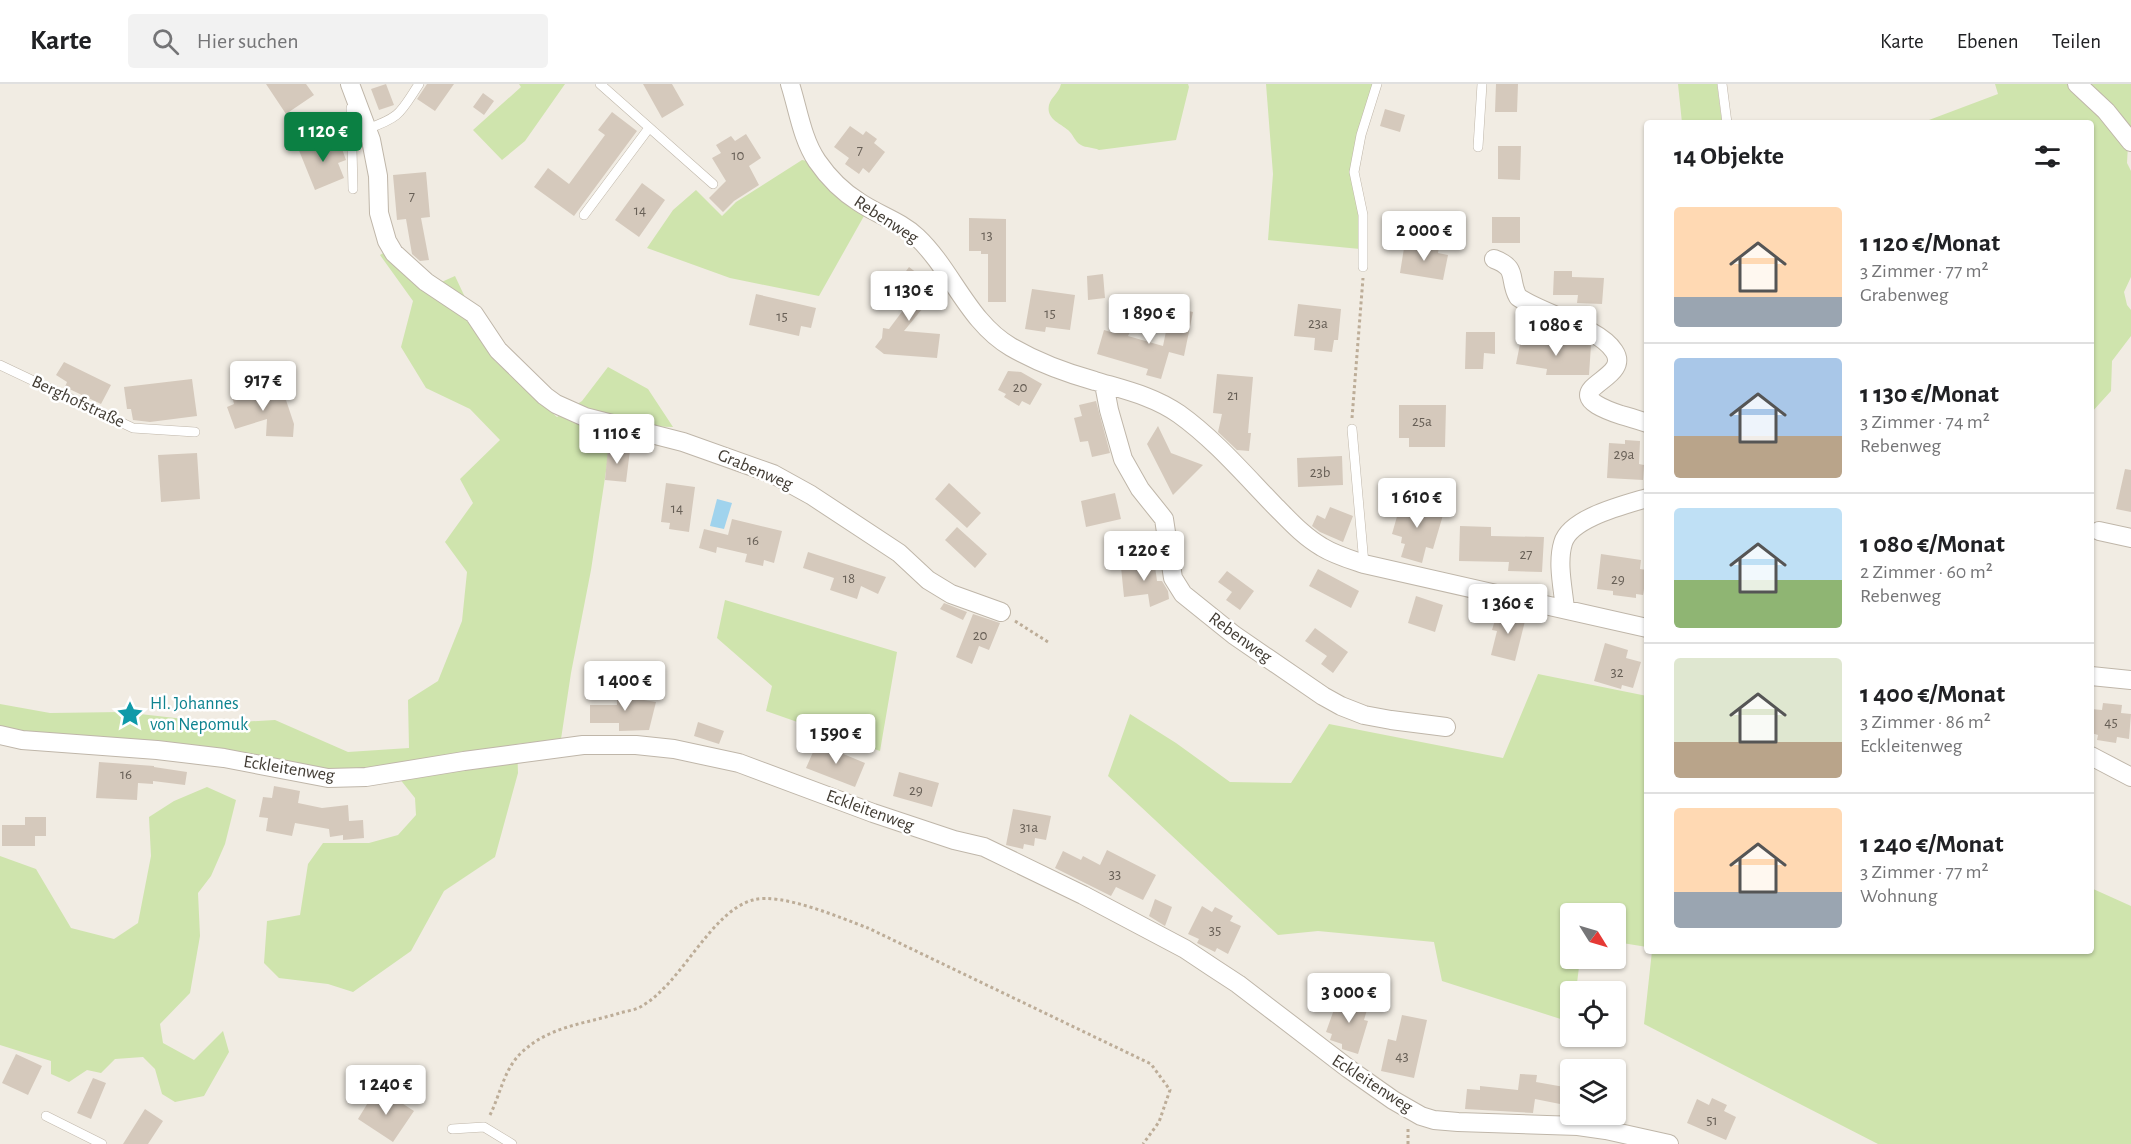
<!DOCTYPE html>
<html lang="de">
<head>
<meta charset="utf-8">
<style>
	body { margin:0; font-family:"Alegreya Sans",sans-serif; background:#f2f2f2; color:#202124; height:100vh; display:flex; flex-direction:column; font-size:22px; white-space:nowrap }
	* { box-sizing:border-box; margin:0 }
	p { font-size:20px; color:#757577 }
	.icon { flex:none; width:33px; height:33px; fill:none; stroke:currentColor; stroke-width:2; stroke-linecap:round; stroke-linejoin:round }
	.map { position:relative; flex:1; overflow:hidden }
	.drawer { position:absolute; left:1644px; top:36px; width:450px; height:834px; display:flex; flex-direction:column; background:#fff; border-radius:6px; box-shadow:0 2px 4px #0004 }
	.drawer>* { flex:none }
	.needle { width:39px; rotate:127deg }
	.buttons { position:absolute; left:1560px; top:819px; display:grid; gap:12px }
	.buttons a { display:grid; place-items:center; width:66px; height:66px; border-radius:6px; background:#fff; box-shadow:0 2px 4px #0004; font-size:30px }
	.price { position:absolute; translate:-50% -51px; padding:0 14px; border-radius:6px; background:#fff; color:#222; font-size:20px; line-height:39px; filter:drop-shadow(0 2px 3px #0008) }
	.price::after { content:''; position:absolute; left:50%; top:36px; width:18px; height:14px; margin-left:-9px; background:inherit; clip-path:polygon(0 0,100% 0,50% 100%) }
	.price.active { background:#0b8043; color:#fff }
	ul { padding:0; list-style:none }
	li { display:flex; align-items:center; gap:18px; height:150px; padding:0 30px }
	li+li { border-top:2px solid #e0e0e0 }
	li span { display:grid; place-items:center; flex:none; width:168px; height:120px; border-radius:6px; color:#555 }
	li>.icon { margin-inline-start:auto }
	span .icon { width:72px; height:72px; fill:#fffc; stroke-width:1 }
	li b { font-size:26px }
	h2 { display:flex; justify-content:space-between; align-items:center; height:72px; padding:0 30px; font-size:26px }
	header { display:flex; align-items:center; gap:36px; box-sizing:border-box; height:84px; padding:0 30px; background:#fff; border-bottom:2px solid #e0e0e0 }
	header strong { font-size:28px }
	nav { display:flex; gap:33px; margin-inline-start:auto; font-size:21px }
	.search { width:420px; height:54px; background:#f2f2f2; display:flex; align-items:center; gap:15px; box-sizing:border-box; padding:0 21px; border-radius:6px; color:#757577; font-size:22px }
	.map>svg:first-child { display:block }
	.green { fill:#cfe4ad }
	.water { fill:#a0d3ed }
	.building { fill:#d5c9bc }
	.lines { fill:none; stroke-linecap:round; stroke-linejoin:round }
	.service-casing { stroke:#bfb6a9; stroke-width:10 }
	.minor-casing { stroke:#bfb6a9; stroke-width:20 }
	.path { stroke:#bdad98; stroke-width:3; stroke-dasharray:3 3; stroke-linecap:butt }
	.service { stroke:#fff; stroke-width:9 }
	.minor { stroke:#fff; stroke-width:18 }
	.labels { text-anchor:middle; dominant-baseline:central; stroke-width:5; stroke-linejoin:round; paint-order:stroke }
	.number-label { font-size:15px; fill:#675f56 }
	.street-label { font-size:18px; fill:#423c34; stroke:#fff }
	.culture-label { font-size:18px; fill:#0d838f; stroke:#fff; text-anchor:start }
</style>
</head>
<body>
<header>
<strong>Karte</strong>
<div class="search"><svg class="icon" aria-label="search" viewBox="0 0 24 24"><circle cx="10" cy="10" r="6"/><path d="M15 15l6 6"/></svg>Hier suchen</div>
<nav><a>Karte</a><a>Ebenen</a><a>Teilen</a></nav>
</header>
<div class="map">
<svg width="2131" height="1060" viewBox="0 0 2131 1060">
	<rect width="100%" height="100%" fill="#f1ece3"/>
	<path class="green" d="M519,0H565L525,57L502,76L473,46L521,3Z
		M1061,0H1188L1189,3L1176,56L1099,66C1093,63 1086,64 1081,61C1074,57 1074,51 1068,46C1060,39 1046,35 1049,21C1051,13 1059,9 1061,0Z
		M1266,0H1373L1357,50L1350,89L1359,131L1360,165L1268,156L1273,90Z
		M1678,0H1717L1722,39H1682Z
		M1995,0H2070L2128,61L2127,79L2131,87V193L2124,208L2127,221L2131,226V252L2112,277L2111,307L2091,329V39H1921L1998,10Z
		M2086,0H2131V49Z
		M802,76L807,77C824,99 840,117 864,132L819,212L730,194L647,164L673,126L696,106L722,132L736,118Z
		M385,168L428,204L455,192L495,277L557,333L582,317L608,283L648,305L673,343L613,341L591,486L571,589L561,655L517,660L518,689L495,773L444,807L411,867L353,908L328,900L279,894L264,879L267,837L300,831L308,780L323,759H369L398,751L416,731L415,714L399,694L0,654V620L50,629L122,628L220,639L275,636L348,668L409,664L408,616L438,597L462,537L467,488L445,458L473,419L460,395L500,356L470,325L426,304L401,263L413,217L380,171Z
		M725,516L897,568L880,667L766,627L772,602L717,554Z
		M1538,590L1647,612V863L1616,858V830H1570V874L1580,875L1576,907L1570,908V938L1442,897L1434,858L1318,847L1278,851L1108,692L1130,630L1176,659L1230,698L1291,699L1329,640L1503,674Z
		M207,703L236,716L225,760L211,792L198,809L200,852L190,909L160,940L163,959L194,976L223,947L229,968L204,1012L175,1018L162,1010L155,985L143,973L115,975L101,989L87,986L69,998L51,990V977L0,961V772L36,785L71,844L114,855L138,839L151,772L149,733L174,717Z
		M2091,804L2131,822V1060H1878L1644,940L1652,867H2091Z"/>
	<path class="water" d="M717,415L732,419L724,445L710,442Z"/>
	<path class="building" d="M266,0H306L314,11L286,30Z
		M386,0L394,21L379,26L371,5Z
		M427,0H454L435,27L417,15Z
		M643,0H672L684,21L662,34Z
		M1496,0H1518L1517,28H1495Z
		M483,9L494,17L484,31L473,23Z
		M1385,25L1405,31L1400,48L1380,42Z
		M612,28L637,47L574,132L534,103L548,84L569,100L605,51L598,46Z
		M850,42L863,51L866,47L877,55L874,59L885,68L869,89L863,84L859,90L845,80L849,74L834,63Z
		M746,50L761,74L749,82L759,101L734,117L723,128L709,114L726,97L712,74L721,69L716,61L731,52L735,57Z
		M326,53L332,66L341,62L346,76L338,79L344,94L315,106L298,64Z
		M1498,62H1521L1520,96L1498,95Z
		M426,88L430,133L421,134L429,176L420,177L412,170L406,135L397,136L393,91Z
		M642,99L665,116L639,153L615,136Z
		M1492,133H1520V159H1492Z
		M969,134L1006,135V218H988V170H981V167H969Z
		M1417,159L1439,163L1438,169L1448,171L1443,196L1400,189L1404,164L1416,166Z
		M909,183L926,196L920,203L932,213L904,247L940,250L937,274L884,270L875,263L882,254L883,244L889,245L907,221L890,209Z
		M1554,187H1572V193L1604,194L1602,220L1577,219L1578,211H1553Z
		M1103,190L1105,214L1088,216L1087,192Z
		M1032,205L1075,211L1070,246L1046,243L1045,248L1025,245Z
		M756,210L816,224L811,244L801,242L799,252L749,241Z
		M1298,220L1341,225L1338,256H1334L1332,268L1314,266L1315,254L1294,252Z
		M1171,223L1193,228L1184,272L1169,268L1161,295L1146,291L1148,285L1097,270L1104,246L1114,249L1115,244L1130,248L1128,252L1163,262Z
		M1466,248H1495V270L1484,269L1483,285H1465Z
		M1521,255L1591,261L1589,291H1546L1547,285L1516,280Z
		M64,278L111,301L101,320L65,303L67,298L56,291Z
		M1008,287L1021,288L1042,300L1030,321L1022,317L1019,322L1004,313L1006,310L998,306Z
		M1217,290L1253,293L1248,349H1251L1249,367L1237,366L1218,348L1222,330L1213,329Z
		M192,295L197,332L150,338L133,336L131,325H127L124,303Z
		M282,304L294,340L293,353L266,352L267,335L235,345L227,323L234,320L232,312L250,306L253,314Z
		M1096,317L1110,369L1092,373L1088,357L1080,358L1074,334L1082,332L1079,321Z
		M1399,321H1446L1445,363H1409V354H1399Z
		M1158,342L1171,369L1203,381L1173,411L1147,360Z
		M1625,356L1640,357L1639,380L1644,381L1643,396L1607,394L1609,359L1625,360Z
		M608,364L630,366L626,398L605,396Z
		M197,369L200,415L161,418L158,371Z
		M1342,372L1343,401L1298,403L1297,374Z
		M2125,385L2131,386V428L2116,425Z
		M666,399L695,403L689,448L669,445L670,439L661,438Z
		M949,399L981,429L967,444L935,415Z
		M1115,409L1121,435L1086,443L1081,417Z
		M1402,415L1428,423L1426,426L1443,431L1433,465L1426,463L1422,479L1401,473L1405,460L1401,459L1402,453L1392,450Z
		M1330,423L1353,432L1343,458L1320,448L1312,442L1317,431L1325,435Z
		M732,435L782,447L774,479L764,476L763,482L745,478L747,470L717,463L716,469L699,464L704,445L728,451Z
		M1460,442L1491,443V452L1544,453L1542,488L1508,487L1509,478L1459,477Z
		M957,443L987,470L975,484L945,456Z
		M808,468L886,493L878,510L861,502L857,515L830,506L834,494L803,484Z
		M1601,470L1641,476L1640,485L1647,486L1643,511L1636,510V514L1613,511V507L1597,505Z
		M1148,471L1149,482H1155L1157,497H1162L1168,507L1169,515L1150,523L1148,510L1124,513L1121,483L1135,482L1134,473Z
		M1318,485L1359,507L1351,524L1309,502Z
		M1227,487L1254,507L1240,526L1226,516L1232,508L1218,498Z
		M1416,512L1443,521L1435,548L1408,539Z
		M944,519L967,528L963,536L940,525Z
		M1498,526L1526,533L1515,577L1491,571L1497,547L1492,546Z
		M973,530L1000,539L989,566L979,562L972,580L956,573Z
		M1315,544L1348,568L1333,589L1321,580L1327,572L1305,557Z
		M1605,559L1628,566L1626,574L1641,578L1633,604L1622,601L1621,605L1594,597Z
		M640,604L638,615L656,618L649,646L619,647V639H590V621H617V605Z
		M2103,619L2122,621L2121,629L2131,630L2129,655L2117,653L2116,659L2097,656L2098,651L2091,649V625L2102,626Z
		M698,638L724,647L719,660L694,652Z
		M817,659L865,679L855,703L806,684Z
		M99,678L154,682V683L187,688L185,701L153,697V700L138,699L137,716L96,714Z
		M899,688L939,699L932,723L893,712Z
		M274,702L300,707L298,719L322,724L348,721L349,737L363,736L364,754L343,756V751L330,753L329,745L295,739L292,752L266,747L268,734L259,733L263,713L272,714Z
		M1013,725L1051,732L1046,756L1035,754L1034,762L1024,760L1023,765L1006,761Z
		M25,733H46V752H35V762H2V741H25Z
		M1107,766L1156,791L1143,816L1116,803L1111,812L1055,784L1063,767L1081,776L1083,772L1100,781Z
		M1155,815L1172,823L1165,842L1149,832Z
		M1202,822L1212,828L1215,823L1233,832L1230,837L1241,842L1228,870L1217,864L1215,868L1197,859L1199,855L1188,850Z
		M1347,912L1369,919L1364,936L1368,937L1358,970L1342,965V960L1330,956L1332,950L1326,948L1337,917L1344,920Z
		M1402,931L1427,936L1414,994L1381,987L1388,955L1396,957Z
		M16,970L42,982L28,1011L2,999Z
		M1520,990L1537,991L1536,998L1570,1004V1022L1535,1015L1533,1029L1465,1025L1467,1005L1480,1006V1002L1518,1006Z
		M93,994L106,999L91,1035L77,1029Z
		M383,1007L414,1027L393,1058L358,1035L372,1012L377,1016Z
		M1712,1014L1727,1021L1724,1027L1736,1033L1726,1056L1687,1039L1697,1015L1709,1021Z
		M145,1025L163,1037L148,1060H123Z"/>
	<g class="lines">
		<defs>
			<path id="service" d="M600,0L713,100
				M1722,0L1727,39
				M367,45C401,33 400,29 419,0
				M1478,63L1482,0
				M353,105L351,24L357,21
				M584,131L649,44
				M1363,183V131L1354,88L1361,51L1377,0
				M0,281L133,344L195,348
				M1352,345L1364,480
				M46,1032L102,1060
				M452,1045L484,1043L512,1060"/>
			<path id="minor" d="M350,0L371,56L378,92L379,129L387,157L394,169L426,198L474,230L498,266L545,312L556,320L585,333L683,358L773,390L811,411L899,469L928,496L951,510L1001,528
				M790,0C798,25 802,55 817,77C828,93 843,108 859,118C878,131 900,137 917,153C952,186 968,238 1011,263C1037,278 1066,289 1095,297C1125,306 1153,312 1179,330C1214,355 1244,390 1274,421C1289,436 1303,452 1322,463C1335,471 1349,475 1364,480L1647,544
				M2077,0L2106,27L2131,58
				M1494,175C1519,184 1508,195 1518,213C1542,230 1599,243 1614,267C1635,298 1543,305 1621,331C1629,333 1638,336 1647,339
				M1104,300L1109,326L1123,375L1140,405L1164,435L1173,494L1183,510L1234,551L1323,612L1341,622L1364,631L1391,636L1446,643
				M2099,447L2131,454
				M1565,525C1563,504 1557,479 1563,459C1570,434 1624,421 1647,414
				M2091,592L2131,596
				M0,651L22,656L157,666L224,674L328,694L366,693L464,677L583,661H636L674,665L739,679L873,729L954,756L984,763L1083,811L1185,865L1212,883L1238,900L1349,985L1393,1016L1421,1032L1434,1036L1458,1038L1578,1042L1606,1046L1669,1060
				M2091,672L2131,693"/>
		</defs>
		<use href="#service" class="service-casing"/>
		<use href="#minor" class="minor-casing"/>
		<path class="path" d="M1352,334L1363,194
			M1015,537L1048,558
			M490,1031C500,1011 504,986 520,970C548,942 585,940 620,929C627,927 636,926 642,922C682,899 711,827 753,816C781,808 841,834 868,844L1151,980L1170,1006L1159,1038L1143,1060
			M1408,1060V1044"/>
		<use href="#service" class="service"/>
		<use href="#minor" class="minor"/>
	</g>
	<defs>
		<symbol id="sight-bare" viewBox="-9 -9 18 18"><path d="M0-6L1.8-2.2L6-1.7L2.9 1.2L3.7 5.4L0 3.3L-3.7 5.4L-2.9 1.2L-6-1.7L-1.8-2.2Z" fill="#0f9aa8" stroke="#fff" stroke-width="2.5" paint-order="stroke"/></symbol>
	</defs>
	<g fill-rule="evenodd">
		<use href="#sight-bare" x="111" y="611" width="38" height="38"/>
	</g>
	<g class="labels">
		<g class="number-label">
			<text x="860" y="66">7</text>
			<text x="738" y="71">10</text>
			<text x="412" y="112">7</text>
			<text x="640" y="126">14</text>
			<text x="987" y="151">13</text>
			<text x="1050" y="229">15</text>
			<text x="782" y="232">15</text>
			<text x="1318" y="239">23a</text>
			<text x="1020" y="303">20</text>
			<text x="1233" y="311">21</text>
			<text x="1422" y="337">25a</text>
			<text x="1624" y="370">29a</text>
			<text x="1320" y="388">23b</text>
			<text x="677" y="424">14</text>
			<text x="753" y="456">16</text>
			<text x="1526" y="470">27</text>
			<text x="849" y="494">18</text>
			<text x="1618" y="495">29</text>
			<text x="980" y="551">20</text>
			<text x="1617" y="588">32</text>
			<text x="2111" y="638">45</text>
			<text x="126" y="690">16</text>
			<text x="916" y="706">29</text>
			<text x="1029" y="743">31a</text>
			<text x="1115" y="790">33</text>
			<text x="1215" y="846">35</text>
			<text x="1402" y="972">43</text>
			<text x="1712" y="1036">51</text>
		</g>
		<g class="street-label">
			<text transform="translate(886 136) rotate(33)">Rebenweg</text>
			<text transform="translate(78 318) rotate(25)">Berghofstraße</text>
			<text transform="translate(755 386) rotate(23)">Grabenweg</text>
			<text transform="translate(1240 554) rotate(36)">Rebenweg</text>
			<text transform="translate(289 685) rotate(9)">Eckleitenweg</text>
			<text transform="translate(870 727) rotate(20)">Eckleitenweg</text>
			<text transform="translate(1372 1000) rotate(33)">Eckleitenweg</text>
		</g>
		<g class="culture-label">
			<text x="150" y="620">Hl. Johannes<tspan x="150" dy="21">von Nepomuk</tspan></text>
		</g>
	</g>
</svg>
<div class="buttons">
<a><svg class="needle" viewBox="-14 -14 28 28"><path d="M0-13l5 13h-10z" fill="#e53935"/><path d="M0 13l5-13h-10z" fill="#757577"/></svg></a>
<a><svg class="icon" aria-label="locate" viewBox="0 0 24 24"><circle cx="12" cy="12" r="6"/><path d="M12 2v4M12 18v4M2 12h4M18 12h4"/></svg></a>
<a><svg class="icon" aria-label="layers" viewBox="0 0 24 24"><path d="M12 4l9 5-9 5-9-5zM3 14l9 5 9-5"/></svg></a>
</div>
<b class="price active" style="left:323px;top:79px">1 120 €</b>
<b class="price" style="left:1424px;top:178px">2 000 €</b>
<b class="price" style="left:909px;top:238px">1 130 €</b>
<b class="price" style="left:1149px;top:261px">1 890 €</b>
<b class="price" style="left:1556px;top:273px">1 080 €</b>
<b class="price" style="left:263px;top:328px">917 €</b>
<b class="price" style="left:617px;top:381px">1 110 €</b>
<b class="price" style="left:1417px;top:445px">1 610 €</b>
<b class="price" style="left:1144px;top:498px">1 220 €</b>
<b class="price" style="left:1508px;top:551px">1 360 €</b>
<b class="price" style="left:625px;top:628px">1 400 €</b>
<b class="price" style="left:836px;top:681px">1 590 €</b>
<b class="price" style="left:1349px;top:940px">3 000 €</b>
<b class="price" style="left:386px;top:1032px">1 240 €</b>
<section class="drawer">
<h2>14 Objekte<svg class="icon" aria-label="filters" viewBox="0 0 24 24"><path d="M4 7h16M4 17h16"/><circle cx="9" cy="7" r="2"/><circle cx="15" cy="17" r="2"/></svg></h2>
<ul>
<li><span style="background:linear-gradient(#ffd9b3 75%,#9aa5b1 0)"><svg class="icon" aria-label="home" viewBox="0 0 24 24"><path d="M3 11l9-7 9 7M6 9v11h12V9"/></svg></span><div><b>1 120 €/Monat</b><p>3 Zimmer · 77 m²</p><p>Grabenweg</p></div></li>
<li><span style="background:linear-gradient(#a9c7e8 65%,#b9a48a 0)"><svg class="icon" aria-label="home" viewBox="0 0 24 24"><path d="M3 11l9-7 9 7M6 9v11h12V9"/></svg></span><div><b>1 130 €/Monat</b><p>3 Zimmer · 74 m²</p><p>Rebenweg</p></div></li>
<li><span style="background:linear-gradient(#bfe0f5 60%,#8fb573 0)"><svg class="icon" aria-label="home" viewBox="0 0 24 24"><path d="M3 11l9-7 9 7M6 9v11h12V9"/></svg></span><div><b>1 080 €/Monat</b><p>2 Zimmer · 60 m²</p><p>Rebenweg</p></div></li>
<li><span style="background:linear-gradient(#dfe7d0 70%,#b9a48a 0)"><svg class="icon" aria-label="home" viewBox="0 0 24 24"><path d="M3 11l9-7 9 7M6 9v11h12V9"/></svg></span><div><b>1 400 €/Monat</b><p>3 Zimmer · 86 m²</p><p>Eckleitenweg</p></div></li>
<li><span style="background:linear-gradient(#ffd9b3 70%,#9aa5b1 0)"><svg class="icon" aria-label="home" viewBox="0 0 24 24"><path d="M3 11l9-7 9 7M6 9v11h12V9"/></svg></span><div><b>1 240 €/Monat</b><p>3 Zimmer · 77 m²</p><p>Wohnung</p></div></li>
</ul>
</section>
</div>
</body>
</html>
